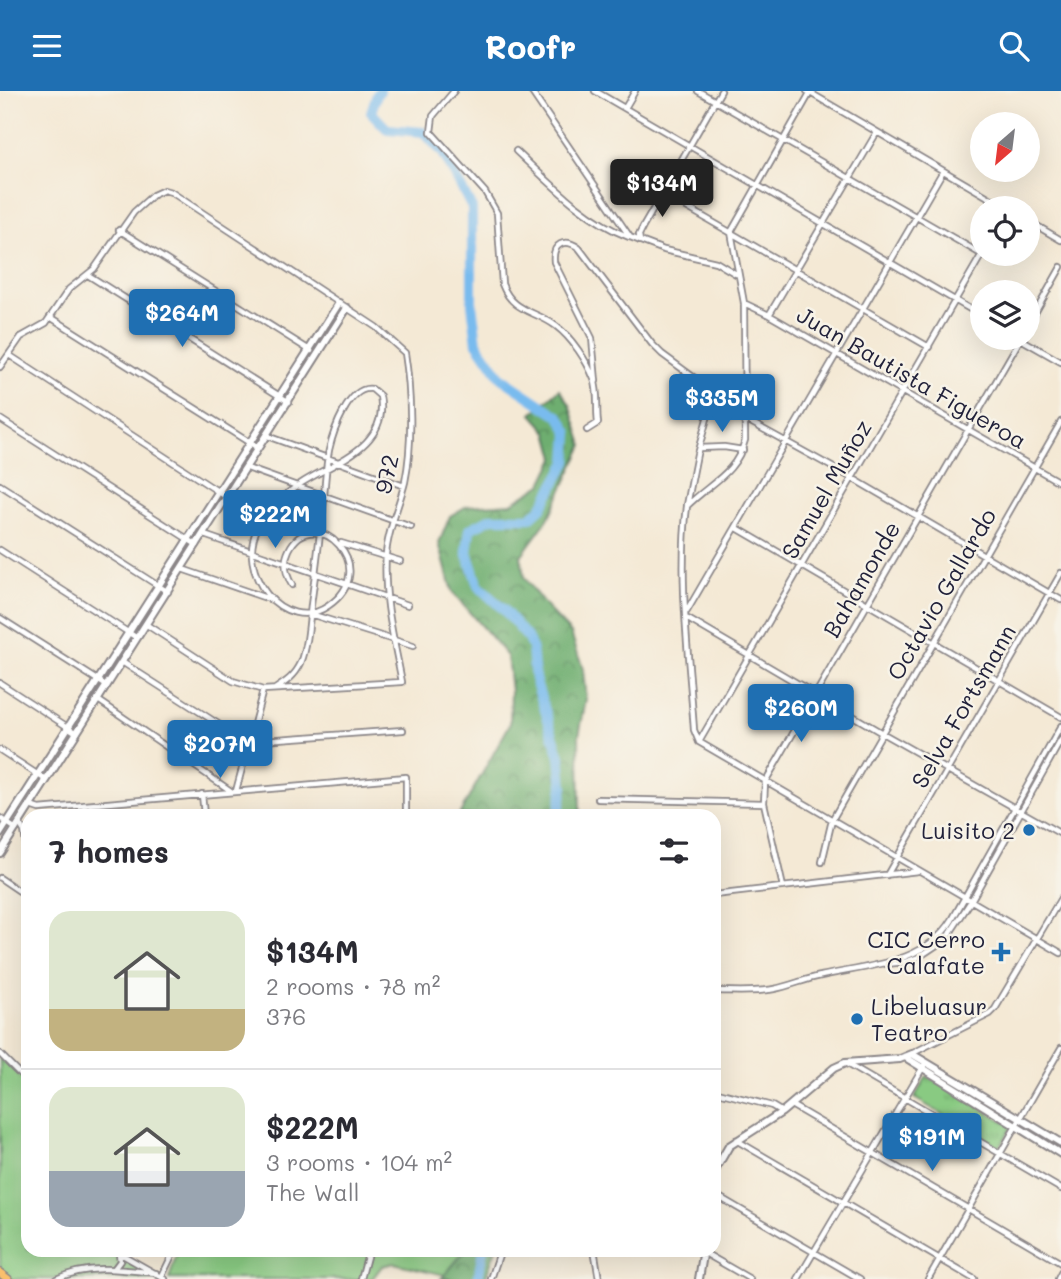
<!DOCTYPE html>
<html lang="en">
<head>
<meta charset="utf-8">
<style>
	body { margin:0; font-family:Mali,sans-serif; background:#f7f7f7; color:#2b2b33; height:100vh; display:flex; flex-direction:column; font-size:26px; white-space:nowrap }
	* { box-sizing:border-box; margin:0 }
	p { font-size:23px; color:#7c7c81 }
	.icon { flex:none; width:38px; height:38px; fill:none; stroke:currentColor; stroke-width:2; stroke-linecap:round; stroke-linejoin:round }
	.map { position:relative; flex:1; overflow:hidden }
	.panel { position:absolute; left:21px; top:718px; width:700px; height:448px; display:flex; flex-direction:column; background:#fff; border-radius:21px; box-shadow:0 7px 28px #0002 }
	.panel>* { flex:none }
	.needle { width:46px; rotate:208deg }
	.tools { position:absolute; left:970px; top:21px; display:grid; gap:14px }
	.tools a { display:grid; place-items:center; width:70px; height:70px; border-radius:50%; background:#fff; box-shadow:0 7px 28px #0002; font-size:35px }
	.price { position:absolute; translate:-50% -60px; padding:0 16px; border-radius:7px; background:#1f6fb2; color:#fff; font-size:23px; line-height:46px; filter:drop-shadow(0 2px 4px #0008) }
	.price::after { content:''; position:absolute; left:50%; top:42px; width:21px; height:16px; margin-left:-10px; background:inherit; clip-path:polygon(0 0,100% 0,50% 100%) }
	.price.selected { background:#222; color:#fff }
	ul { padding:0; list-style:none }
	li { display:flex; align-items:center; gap:21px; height:175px; padding:0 28px }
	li+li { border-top:2px solid #e1e1e2 }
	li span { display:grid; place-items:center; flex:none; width:196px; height:140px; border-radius:21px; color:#555 }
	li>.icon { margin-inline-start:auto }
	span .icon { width:84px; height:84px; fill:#fffc; stroke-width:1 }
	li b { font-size:30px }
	h2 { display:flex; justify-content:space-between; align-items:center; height:84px; padding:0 28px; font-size:30px }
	header { display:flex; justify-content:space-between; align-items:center; height:91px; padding:0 28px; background:#1f6fb2; color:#fff; font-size:32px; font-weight:700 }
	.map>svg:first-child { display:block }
	.green { fill:#89ca82; stroke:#56765e; stroke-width:2 }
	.forest { fill:url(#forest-crowns); stroke:#486856; stroke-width:2 }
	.park { fill:url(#park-tufts); stroke:#56765e; stroke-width:2 }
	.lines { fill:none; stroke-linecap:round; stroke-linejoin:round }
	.river { stroke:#79bbee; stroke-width:10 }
	.minor-casing { stroke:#8b8688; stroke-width:8 }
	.tertiary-casing { stroke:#8b8688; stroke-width:10 }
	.primary-casing { stroke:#8b8688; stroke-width:10 }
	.minor { stroke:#fff; stroke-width:4.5 }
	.tertiary { stroke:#fff; stroke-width:6 }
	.primary { stroke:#f9bf6d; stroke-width:7 }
	.poi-dot { fill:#1f6fb2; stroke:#f7f3e8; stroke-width:2.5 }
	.labels { text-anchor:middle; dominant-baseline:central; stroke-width:5; stroke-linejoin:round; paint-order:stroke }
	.street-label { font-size:23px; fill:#22223b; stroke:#f7f3e8 }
	.poi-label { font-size:23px; fill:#22223b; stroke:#f7f3e8; text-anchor:end }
</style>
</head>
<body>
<header><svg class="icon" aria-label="menu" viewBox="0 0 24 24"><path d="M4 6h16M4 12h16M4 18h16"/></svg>Roofr<svg class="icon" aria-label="search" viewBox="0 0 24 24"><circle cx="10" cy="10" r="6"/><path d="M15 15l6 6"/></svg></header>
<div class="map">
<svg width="1061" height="1188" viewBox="0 0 1061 1188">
	<defs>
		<pattern id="forest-crowns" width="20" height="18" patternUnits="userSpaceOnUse" patternTransform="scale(1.75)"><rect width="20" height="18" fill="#6eae70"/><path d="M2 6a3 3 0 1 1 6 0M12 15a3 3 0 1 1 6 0" fill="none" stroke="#5a8d5d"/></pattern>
		<pattern id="park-tufts" width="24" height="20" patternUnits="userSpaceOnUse" patternTransform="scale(1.75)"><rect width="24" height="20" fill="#89ca82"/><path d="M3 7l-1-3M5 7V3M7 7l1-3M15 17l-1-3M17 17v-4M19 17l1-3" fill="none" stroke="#76ad71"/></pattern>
	</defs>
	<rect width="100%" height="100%" fill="#f7f3e8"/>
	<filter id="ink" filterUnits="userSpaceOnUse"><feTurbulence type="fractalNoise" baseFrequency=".0143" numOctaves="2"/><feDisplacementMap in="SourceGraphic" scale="14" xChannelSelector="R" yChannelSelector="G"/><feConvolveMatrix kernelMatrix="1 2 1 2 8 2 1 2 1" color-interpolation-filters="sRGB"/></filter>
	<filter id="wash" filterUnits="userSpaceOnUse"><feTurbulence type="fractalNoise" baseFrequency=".00686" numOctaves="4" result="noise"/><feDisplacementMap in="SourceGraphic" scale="28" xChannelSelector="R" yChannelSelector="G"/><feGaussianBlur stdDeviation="1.57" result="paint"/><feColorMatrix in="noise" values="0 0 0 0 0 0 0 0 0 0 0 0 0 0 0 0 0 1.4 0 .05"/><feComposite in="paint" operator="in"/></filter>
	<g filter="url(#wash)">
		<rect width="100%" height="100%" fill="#f4e9d5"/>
		<path class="green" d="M0,967L28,990V1158L106,1159L158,1188H0Z
			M181,1159H466L445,1184L394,1172L382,1175L372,1188H169L178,1160Z"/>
		<path class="forest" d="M560,298L570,314L583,354L548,428L521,465L524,487L547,517L571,542L583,578L586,609L579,644L580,724H459L510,633L511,600L507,565L452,501L439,452L450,425L467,415L511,412L542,393L555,367L548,341L532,323Z
			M466,1159H496L485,1188H441Z"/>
		<path class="park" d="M927,985L1012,1035L999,1056L914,1007Z"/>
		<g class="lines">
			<path class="river" d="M380,0L377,3L371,21L387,38L423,41L443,62L472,117V213L477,252L501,287L560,326L569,342L567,371L541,417L530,427H491L470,438L467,461L478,495L504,519L527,546L532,557L535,588L560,666L563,696L558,724
				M478,1188L483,1158"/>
		</g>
	</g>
	<g filter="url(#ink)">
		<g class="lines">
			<defs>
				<path id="minor" d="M454,0L433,25L431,41L485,101L497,122L502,193C513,222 535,219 556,235C572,247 587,270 594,288C599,300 596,319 598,332L587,339
					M531,0L630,146L664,159L716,171L736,183
					M595,0L982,225
					M698,0L981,163
					M807,0L1007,117
					M625,17L635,0
					M516,60C550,92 585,129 629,146
					M662,102L929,256
					M1027,129L1061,149
					M119,139L311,260
					M731,141L810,2
					M640,150L639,144L643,136L721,0
					M88,184L289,311
					M744,212L769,224L1061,392
					M769,224L877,41
					M52,227L258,357
					M1027,236L1061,176
					M1019,247L1061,271
					M9,264L228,407
					M0,276L21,246L46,232L69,198L94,178L134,121L153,104L164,99L171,101L376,236L405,262C411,300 413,353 405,391C399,415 388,438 386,463C383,507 394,549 402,591L263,599L233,590L147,534
					M596,290L592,247L554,171C552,152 565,147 579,157L652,253L662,263L711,299L712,310L697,363L687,414
					M0,328L197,454
					M745,328L852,387L1061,509
					M267,345L404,395
					M699,357L724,356L743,359
					M247,377L411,436
					M0,394L168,501
					M224,412L310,441
					M737,437L1061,626
					M204,444L408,514
					M341,452L400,470
					M0,459L137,547
					M182,478L272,509
					M687,520L943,80
					M310,523L413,555
					M0,527L107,595
					M688,528L882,642L1061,743
					M122,571L237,645L250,650L403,639
					M0,592L77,642
					M275,598C286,591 295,585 301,572C308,554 309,533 311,514C316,478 320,443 324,407C325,391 326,375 329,359C333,341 349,294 372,298L380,305C390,356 333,371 300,393C285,403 269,417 259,434C233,481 284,545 328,515C385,476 313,410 289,459C283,471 286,484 292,494
					M98,609L231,700
					M699,651L982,163
					M699,651L694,639C689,566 678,488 687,415C710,392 736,383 745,349L744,212L731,141
					M699,651L1061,862
					M0,659L46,689
					M236,700L263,599
					M202,703L204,724
					M598,708L764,712
					M84,714L86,724
					M30,715L39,718L406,686V724
					M0,727L16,738
					M19,732L24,740L28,767
					M822,771L832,729L1061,331
					M887,784L1061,482
					M0,787L28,806
					M783,796L764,712L765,691L1021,247
					M714,804L918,780
					M886,873L905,871L919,866L946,848L971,810L1061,649
					M714,900C734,900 754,902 774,898C790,895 805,888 821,885C866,875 925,873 952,829L1061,635
					M913,962L990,923L995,918L1061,807
					M0,963L28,991
					M845,972L1061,1098
					M714,1000L772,1015L782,1021
					M791,1014L1061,1172
					M736,1049L974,1188
					M714,1103L860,1188
					M112,1158L165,1188
					M594,1158L599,1188
					M703,1161L750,1188
					M114,1178L120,1170L119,1163
					M162,1185L175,1158
					M56,1188C88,1173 122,1178 156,1182
					M361,1188L369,1158
					M491,1188L501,1158
					M798,1188L926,971
					M928,1188L1061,957
					M1058,1188L1061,1182"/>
				<path id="tertiary" d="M0,743L339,212
					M0,762L347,217
					M905,966L1061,1063
					M714,1081L729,1055L782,1021L834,977L845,972L900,968L912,963L1061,1052
					M699,1188L704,1158"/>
				<path id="primary" d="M0,1182L8,1188"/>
			</defs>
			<use href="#minor" class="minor-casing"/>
			<use href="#tertiary" class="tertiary-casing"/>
			<use href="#primary" class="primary-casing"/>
			<use href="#minor" class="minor"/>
			<use href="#tertiary" class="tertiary"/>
			<use href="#primary" class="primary"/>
		</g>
	</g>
	<g class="poi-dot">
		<circle cx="1029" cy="739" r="7"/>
		<path d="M997.5 850.5h7v7h7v7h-7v7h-7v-7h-7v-7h7z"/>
		<circle cx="857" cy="928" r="7"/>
	</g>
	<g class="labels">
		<g class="street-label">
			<text transform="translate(912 286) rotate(30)">Juan Bautista Figueroa</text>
			<text transform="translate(386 383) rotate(-78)">972</text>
			<text transform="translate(826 398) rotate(-60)">Samuel Muñoz</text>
			<text transform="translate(861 488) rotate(-60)">Bahamonde</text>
			<text transform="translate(941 503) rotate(-60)">Octavio Gallardo</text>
			<text transform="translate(963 615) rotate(-60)">Selva Fortsmann</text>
		</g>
		<g class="poi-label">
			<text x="1015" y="739">Luisito 2</text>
			<text x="985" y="848">CIC Cerro<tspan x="985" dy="26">Calafate</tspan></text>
			<text x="871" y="915" text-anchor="start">Libeluasur<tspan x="871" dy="26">Teatro</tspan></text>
		</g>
	</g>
</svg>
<div class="tools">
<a><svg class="needle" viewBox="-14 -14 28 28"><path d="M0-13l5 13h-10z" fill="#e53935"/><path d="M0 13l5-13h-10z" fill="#7c7c81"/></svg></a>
<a><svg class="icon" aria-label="locate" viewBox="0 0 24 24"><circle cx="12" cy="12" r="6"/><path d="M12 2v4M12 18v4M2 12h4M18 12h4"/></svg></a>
<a><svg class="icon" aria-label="layers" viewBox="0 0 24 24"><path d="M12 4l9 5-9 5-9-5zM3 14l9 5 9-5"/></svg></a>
</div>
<b class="price selected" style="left:662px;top:128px">$134M</b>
<b class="price" style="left:182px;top:258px">$264M</b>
<b class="price" style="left:722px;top:343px">$335M</b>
<b class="price" style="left:275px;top:459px">$222M</b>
<b class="price" style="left:801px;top:653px">$260M</b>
<b class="price" style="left:220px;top:689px">$207M</b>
<b class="price" style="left:932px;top:1082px">$191M</b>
<section class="panel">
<h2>7 homes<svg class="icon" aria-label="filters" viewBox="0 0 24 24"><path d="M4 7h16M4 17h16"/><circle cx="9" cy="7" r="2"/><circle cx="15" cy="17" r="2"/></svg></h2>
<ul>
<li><span style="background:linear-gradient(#dfe7d0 70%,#c2b280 0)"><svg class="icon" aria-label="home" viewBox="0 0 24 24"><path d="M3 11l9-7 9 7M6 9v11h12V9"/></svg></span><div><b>$134M</b><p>2 rooms · 78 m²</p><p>376</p></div></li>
<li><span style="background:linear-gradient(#dfe7d0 60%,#9aa5b1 0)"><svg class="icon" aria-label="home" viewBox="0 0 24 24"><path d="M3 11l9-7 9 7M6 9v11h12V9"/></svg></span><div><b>$222M</b><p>3 rooms · 104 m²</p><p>The Wall</p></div></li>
</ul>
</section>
</div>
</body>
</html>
